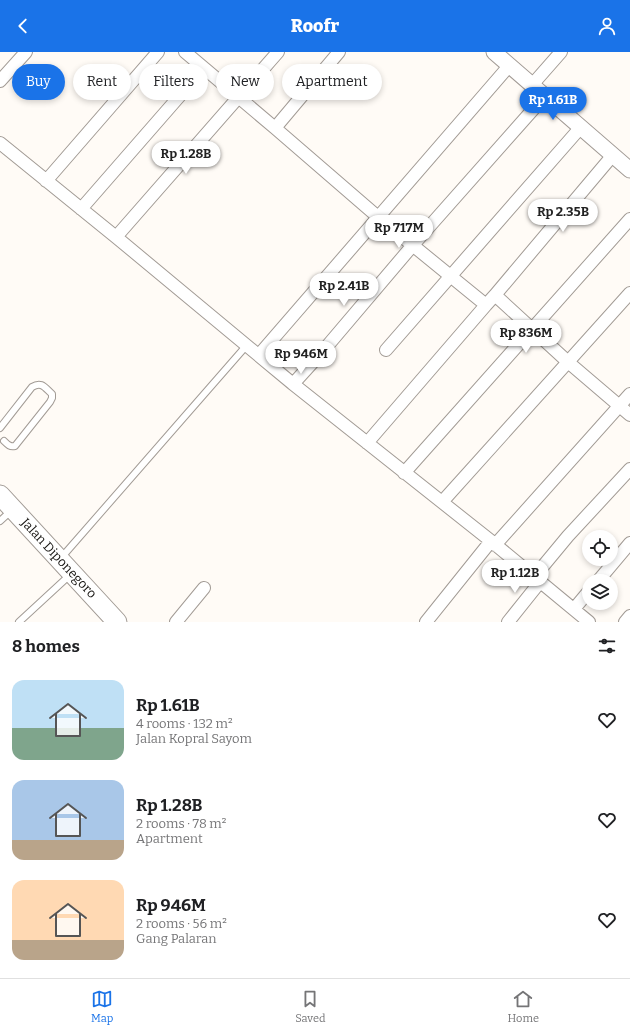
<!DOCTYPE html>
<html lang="en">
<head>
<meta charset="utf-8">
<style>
	body { margin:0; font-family:Bitter,serif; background:#f2f2f2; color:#202124; height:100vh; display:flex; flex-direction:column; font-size:15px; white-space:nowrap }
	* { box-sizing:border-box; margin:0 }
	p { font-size:13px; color:#757577 }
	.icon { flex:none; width:22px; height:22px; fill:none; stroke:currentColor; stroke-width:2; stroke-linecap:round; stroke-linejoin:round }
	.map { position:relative; height:570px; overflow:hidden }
	.side { display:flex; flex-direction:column; background:#fff; flex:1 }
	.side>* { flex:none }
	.hud { position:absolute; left:12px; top:12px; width:400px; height:36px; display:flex; gap:8px }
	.tools { position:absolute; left:582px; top:478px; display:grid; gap:8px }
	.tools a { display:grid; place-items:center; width:36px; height:36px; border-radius:50%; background:#fff; box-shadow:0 2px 6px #0003; font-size:20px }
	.price { position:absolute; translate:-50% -34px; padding:0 9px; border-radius:14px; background:#fff; color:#222; font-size:13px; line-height:26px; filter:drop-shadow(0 1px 2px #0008) }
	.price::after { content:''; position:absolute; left:50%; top:24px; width:12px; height:9px; margin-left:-6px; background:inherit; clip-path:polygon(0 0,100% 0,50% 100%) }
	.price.on { background:#1a73e8; color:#fff }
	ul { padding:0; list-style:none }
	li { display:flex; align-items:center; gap:12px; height:100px; padding:0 12px }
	li span { display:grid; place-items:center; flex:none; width:112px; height:80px; border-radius:12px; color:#555 }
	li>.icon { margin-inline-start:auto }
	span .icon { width:48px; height:48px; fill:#fffc; stroke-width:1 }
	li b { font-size:17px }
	h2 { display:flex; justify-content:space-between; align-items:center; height:48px; padding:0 12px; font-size:17px }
	.chip { padding:0 14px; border-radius:18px; background:#fff; box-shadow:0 2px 6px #0003; font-size:14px; line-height:36px }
	.chip.on { background:#1a73e8; color:#fff }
	header { display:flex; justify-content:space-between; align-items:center; height:52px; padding:0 12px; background:#1a73e8; color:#fff; font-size:18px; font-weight:800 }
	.menu { display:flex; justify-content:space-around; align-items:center; height:56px; border-top:1px solid #e0e0e0; background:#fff; font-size:11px; color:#757577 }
	.menu a { display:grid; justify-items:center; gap:2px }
	.menu .on { color:#1a73e8 }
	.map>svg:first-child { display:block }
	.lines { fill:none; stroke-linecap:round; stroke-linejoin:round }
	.service-casing { stroke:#a29b95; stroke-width:8 }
	.minor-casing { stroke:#a29b95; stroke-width:14 }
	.tertiary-casing { stroke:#a29b95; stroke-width:17 }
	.trunk-casing { stroke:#a29b95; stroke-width:21 }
	.service { stroke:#fff; stroke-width:6 }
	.minor { stroke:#fff; stroke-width:12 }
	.tertiary { stroke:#fff; stroke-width:15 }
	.trunk { stroke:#fff; stroke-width:19 }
	.labels { text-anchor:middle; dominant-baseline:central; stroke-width:4; stroke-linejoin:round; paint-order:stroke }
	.street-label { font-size:13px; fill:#12100d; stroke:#fff }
</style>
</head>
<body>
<header><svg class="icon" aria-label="back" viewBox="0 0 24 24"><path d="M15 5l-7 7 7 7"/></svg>Roofr<svg class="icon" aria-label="person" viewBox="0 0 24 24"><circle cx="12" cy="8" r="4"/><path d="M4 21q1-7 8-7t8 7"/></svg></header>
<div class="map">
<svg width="630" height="570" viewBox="0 0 630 570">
	<rect width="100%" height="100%" fill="#fffbf6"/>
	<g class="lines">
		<defs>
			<path id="service" d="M0,376L32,335C42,329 45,336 52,342V346L50,350L15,394C10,395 8,393 4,389
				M0,469L12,458
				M61,506L247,293
				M19,570L71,522"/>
			<path id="minor" d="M185,0L275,76L378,165L486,253L495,243L568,310L630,363
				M0,29L26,0
				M532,33L561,0
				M275,76L339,0
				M0,91L116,185L293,332L491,489L589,570
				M46,129L158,0
				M81,157L204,16
				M116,185L278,0
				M495,243L613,103
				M386,298L581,75
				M259,303L509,14
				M293,332L323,299L413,193L545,44
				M367,391L486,253
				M404,421L630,167
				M442,450L630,241
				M495,493L630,342
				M534,525L568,484L630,417
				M598,529L630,491
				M574,557L589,539
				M176,570L204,536
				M426,570L491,489
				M508,570L540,530
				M625,570L630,564"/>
			<path id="tertiary" d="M494,0L630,118"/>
			<path id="trunk" d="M0,443L117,570"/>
		</defs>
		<use href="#service" class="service-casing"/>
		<use href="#minor" class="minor-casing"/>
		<use href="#tertiary" class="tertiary-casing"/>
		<use href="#trunk" class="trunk-casing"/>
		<use href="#service" class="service"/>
		<use href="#minor" class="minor"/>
		<use href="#tertiary" class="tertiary"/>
		<use href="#trunk" class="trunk"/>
	</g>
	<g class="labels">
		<g class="street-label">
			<text transform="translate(59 506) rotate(47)">Jalan Diponegoro</text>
		</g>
	</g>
</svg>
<div class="tools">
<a><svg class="icon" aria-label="locate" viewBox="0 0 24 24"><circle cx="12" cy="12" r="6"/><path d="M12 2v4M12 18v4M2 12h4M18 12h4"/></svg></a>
<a><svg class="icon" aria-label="layers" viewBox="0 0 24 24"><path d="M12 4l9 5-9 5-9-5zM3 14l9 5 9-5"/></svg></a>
</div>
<b class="price on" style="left:553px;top:69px">Rp 1.61B</b>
<b class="price" style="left:186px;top:123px">Rp 1.28B</b>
<b class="price" style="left:563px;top:181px">Rp 2.35B</b>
<b class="price" style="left:399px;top:197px">Rp 717M</b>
<b class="price" style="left:344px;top:255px">Rp 2.41B</b>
<b class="price" style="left:526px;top:302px">Rp 836M</b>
<b class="price" style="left:301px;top:323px">Rp 946M</b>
<b class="price" style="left:515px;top:542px">Rp 1.12B</b>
<div class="hud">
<a class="chip on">Buy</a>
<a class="chip">Rent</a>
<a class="chip">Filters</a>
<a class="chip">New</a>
<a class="chip">Apartment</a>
</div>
</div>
<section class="side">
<h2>8 homes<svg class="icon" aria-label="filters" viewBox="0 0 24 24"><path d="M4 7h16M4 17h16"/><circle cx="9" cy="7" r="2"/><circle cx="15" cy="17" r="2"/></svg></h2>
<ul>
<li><span style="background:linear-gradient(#bfe0f5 60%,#7fa58c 0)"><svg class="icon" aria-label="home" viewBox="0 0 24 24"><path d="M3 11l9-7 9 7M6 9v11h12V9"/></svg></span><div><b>Rp 1.61B</b><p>4 rooms · 132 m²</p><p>Jalan Kopral Sayom</p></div><svg class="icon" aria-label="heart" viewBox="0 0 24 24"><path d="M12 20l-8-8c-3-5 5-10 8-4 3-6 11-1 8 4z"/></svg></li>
<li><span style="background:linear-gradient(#a9c7e8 75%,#b9a48a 0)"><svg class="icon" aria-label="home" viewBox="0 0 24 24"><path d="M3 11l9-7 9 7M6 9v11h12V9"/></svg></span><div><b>Rp 1.28B</b><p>2 rooms · 78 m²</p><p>Apartment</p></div><svg class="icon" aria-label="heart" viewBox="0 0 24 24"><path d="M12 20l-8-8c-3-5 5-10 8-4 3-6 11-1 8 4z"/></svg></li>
<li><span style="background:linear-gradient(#ffd9b3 75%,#b9a48a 0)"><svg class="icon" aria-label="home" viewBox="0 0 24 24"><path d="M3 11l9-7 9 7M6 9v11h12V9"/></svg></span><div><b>Rp 946M</b><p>2 rooms · 56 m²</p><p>Gang Palaran</p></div><svg class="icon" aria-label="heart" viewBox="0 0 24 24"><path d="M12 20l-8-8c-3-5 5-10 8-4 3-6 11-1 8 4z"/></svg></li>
</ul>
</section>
<nav class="menu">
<a class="on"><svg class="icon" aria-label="map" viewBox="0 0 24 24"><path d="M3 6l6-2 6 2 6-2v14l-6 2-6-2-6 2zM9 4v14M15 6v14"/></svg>Map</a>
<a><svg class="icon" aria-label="saved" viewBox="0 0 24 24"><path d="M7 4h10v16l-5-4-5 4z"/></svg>Saved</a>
<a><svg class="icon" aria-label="home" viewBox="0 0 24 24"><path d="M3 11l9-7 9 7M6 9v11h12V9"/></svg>Home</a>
</nav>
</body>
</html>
